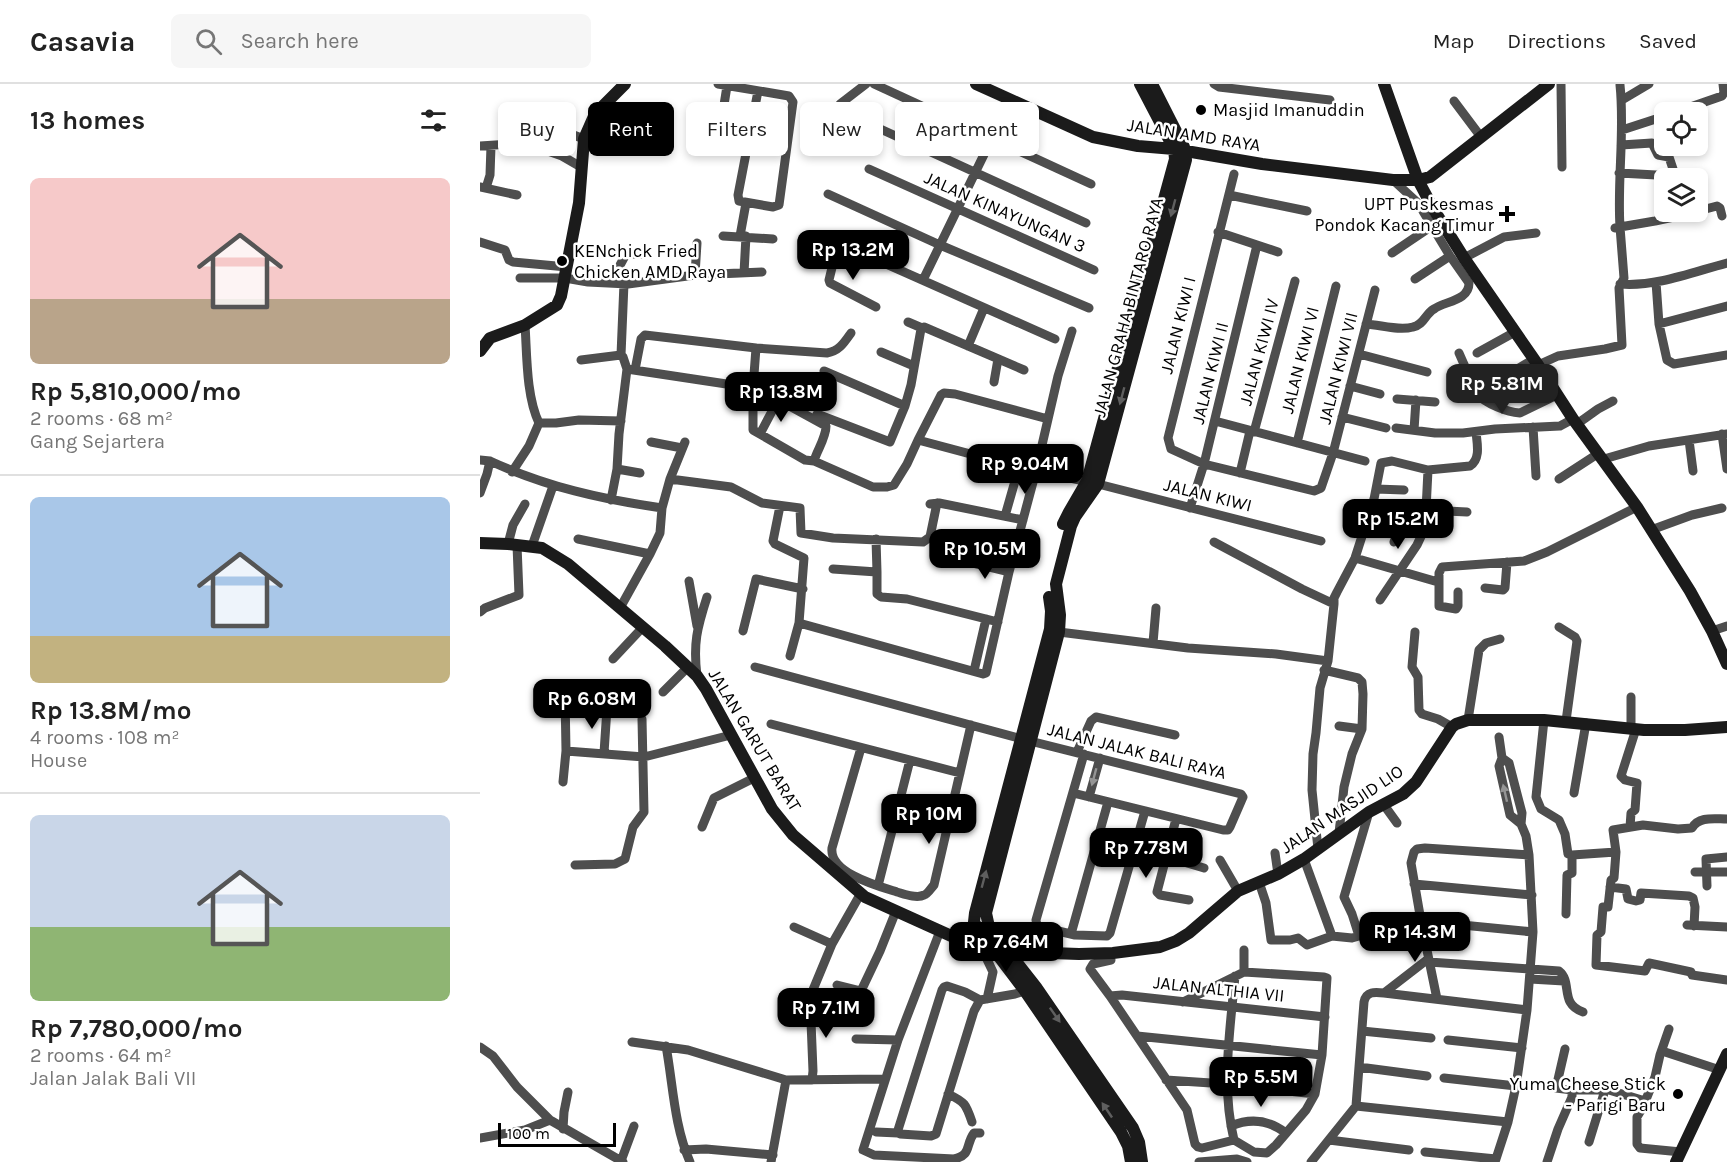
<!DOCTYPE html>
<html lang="en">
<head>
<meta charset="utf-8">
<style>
	body { margin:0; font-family:Karla,sans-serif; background:#f6f6f6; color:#222; height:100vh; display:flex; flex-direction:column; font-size:22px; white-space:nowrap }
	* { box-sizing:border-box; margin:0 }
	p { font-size:20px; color:#767676 }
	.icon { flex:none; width:33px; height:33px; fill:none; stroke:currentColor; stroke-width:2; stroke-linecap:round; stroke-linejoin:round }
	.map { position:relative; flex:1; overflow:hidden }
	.panel { display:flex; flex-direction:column; background:#fff; width:480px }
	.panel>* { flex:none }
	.top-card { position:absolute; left:18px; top:18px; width:570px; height:54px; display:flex; gap:12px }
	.buttons { position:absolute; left:1174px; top:18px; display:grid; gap:12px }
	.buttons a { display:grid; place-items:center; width:54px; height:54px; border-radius:9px; background:#fff; box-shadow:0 3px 9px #0003; font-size:30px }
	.scale { position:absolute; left:18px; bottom:15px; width:118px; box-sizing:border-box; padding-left:6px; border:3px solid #000; border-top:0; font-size:16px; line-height:21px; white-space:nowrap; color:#000; -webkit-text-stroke:4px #fff; paint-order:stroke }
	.price { position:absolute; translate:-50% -51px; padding:0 14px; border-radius:12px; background:#000; color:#fff; font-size:20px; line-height:39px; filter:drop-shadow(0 2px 3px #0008) }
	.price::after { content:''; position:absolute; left:50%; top:36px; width:18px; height:14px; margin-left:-9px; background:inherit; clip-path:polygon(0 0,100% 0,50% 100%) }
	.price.selected { background:#222; color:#fff }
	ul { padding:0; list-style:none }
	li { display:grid; align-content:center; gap:12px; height:318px; padding:0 30px }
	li+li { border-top:2px solid #e0e0e0 }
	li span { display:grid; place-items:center; height:186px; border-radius:9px; color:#555 }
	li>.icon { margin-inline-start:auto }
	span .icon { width:108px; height:108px; fill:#fffc; stroke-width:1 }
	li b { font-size:26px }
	h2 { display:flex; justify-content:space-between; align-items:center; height:72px; padding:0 30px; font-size:26px }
	.chip { padding:0 21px; border-radius:9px; background:#fff; box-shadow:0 3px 9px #0003; font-size:21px; line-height:54px }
	.chip.selected { background:#000; color:#fff }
	header { display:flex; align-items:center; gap:36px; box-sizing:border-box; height:84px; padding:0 30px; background:#fff; border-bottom:2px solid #e0e0e0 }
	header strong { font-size:28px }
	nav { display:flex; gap:33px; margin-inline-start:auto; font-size:21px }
	.search { width:420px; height:54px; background:#f6f6f6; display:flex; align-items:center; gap:15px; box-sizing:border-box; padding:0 21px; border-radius:9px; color:#767676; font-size:22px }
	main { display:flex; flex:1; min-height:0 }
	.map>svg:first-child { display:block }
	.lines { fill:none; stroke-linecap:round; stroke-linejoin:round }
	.street { stroke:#4e4e4e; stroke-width:9 }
	.secondary { stroke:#1b1b1b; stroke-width:12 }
	.oneway { fill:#5f5f5f }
	.oneway2 { fill:#959595 }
	.poi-dot { fill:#000; stroke:#fff; stroke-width:2 }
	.labels { text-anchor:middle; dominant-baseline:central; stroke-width:5; stroke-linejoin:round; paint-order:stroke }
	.poi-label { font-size:18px; fill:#000; stroke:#fff; text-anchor:start }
	.street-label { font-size:18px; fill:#000; stroke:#fff }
</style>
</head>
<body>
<header>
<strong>Casavia</strong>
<div class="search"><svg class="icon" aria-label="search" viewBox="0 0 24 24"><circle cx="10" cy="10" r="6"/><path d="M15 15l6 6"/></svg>Search here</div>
<nav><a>Map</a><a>Directions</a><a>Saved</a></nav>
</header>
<main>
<section class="panel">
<h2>13 homes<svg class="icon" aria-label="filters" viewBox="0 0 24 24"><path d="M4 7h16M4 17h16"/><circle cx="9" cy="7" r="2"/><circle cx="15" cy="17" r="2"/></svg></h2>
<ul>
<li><span style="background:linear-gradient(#f6c9c9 65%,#b9a48a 0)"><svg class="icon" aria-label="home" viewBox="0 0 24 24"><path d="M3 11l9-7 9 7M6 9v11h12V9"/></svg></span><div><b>Rp 5,810,000/mo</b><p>2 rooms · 68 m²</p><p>Gang Sejartera</p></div></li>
<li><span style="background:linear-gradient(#a9c7e8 75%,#c2b280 0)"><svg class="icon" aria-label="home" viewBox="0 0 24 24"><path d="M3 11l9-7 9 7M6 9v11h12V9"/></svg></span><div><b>Rp 13.8M/mo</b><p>4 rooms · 108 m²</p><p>House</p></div></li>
<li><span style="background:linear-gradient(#c9d6e8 60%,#8fb573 0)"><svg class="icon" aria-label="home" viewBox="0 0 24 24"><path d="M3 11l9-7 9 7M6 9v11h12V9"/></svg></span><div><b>Rp 7,780,000/mo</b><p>2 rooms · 64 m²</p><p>Jalan Jalak Bali VII</p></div></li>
</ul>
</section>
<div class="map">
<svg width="1247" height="1078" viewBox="0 0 1247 1078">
	<rect width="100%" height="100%" fill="#fff"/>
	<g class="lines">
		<path class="street" d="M238,0L309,12L313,18L299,121L293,123L259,117L258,111L278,7
			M386,0L360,20L361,27L606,139
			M394,0L611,100
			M734,0L739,3L850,16
			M1081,0L1082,83
			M1140,1C1145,48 1137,96 1140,143L1175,137L1217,128
			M1142,16L1169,0
			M974,17L1001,53
			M1196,28L1242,12L1244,9L1243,0
			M241,40L247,2
			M78,45L104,55
			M1142,46L1185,32
			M104,61L185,65
			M1141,61L1172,59L1178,71L1189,73L1196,94
			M0,62L45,59L82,72L101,83
			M389,85L614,186
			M1139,89L1195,92
			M754,90L688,354L691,365L724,380L834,407L841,404L853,369L895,206
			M0,103L37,111
			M6,104L10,91L11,62
			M348,110L460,161L609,224
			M749,111L827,127
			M1218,127L1237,122L1240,124L1242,132
			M738,148L798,168
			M243,152L293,155
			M260,152L266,119
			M0,158L25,166L29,176L33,178L87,183
			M912,169L952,142
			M984,174L1024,153L1056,149
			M264,189L266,152
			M215,191L217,159
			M40,194H85L108,198L148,200L215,191L282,188
			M935,195L970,172
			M443,196L530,17
			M1176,198L1179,240L1187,276L1194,280L1247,271
			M139,199V183L146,170H163
			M1140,200C1176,203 1213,188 1247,179
			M396,223L350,199L349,196L357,163L361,160L575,255
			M428,238L442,244
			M886,240C901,241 919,247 933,243C944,241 945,230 954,225C965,217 989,217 989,199L970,172L938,119L913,96
			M1179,240L1247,222
			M45,241C47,270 46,312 59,339
			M371,249C364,259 359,267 347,269L276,264L273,304V346L325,376L334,377L393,403H407L414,401L427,380L438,356
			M488,262L504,224
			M401,268L434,282
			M979,269L997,310C1006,320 1027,328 1040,329L1077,311
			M997,269L1035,248
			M879,270L947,288
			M101,276L141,271
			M1058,281L1078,272L1125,265L1142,261L1139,204L1144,194L1140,143L1135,144
			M147,285L273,304L295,314L346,342C346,354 337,366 334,377
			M155,286L161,255L165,251L276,264
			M344,287L425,322
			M1019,296L1054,275
			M514,298L518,275
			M870,302L900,310
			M917,315L955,318
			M337,330L410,358L425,322L431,301L441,245L444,243L544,286
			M862,333L906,344
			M568,335L475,310L464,309L461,311L438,356L539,383L618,400L841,457
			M735,337L885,377
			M59,339H76L99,336L141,337
			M1097,340L1118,325L1133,317
			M1053,343L1056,392
			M916,344L955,349H983L1015,345L1080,342L1093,335
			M934,346L936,316
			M774,348L815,197
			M280,350L298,316
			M1242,350L1247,385
			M1209,356L1213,387
			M171,358L202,364
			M817,359L856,202
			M1124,375L1169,362L1247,350
			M0,376L10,377C67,403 121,415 182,424
			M137,385L160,389
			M948,386L946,426L987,428
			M32,388L49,362L59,339
			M760,389L770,347
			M190,395L251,403L282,419L320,424L321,449L353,454L443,458L450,453L457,419
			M1079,395L1119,369
			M896,405L924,406
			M0,409L7,390L10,377
			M131,416L137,385L139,350L147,285L143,273L141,271L144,199
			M450,420L459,419L543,436
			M300,422L293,457L295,460L324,474L319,539L310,572
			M710,424L724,380L777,161
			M525,432L539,383
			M887,434L917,444L918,447L914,458
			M1171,446L1212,431L1242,424
			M98,455L170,470
			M396,455L397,488
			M734,458L822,505L854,520V514L857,508L875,474L894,415L901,379L912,377L948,386L990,382C1001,375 997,359 996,348
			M28,460L33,441L45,420
			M52,462L73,402
			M875,474L958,498
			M488,478L529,488
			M353,485L397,488V510L401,513L427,515L518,538
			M209,497L217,542
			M1005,504L1023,506L1025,504L1027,478
			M978,508V522L976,525L959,522V489L962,483L1044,477L1067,468L1157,423
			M900,516L937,461L944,446L958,445L960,443L961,427
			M140,524L170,470L180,449L182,424L190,395L205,358
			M0,528L5,524L39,511L37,461
			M319,539L503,590L506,589L529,488L556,387L578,292L592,247
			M1079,543L1095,553L1097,557L1086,637
			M263,547L276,495L323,505
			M1232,547L1247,542
			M579,548L708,564L796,570L848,577
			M935,548L932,583L938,593L939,626L942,630L958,635L972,643
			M673,559L676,524
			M133,575L163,543
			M275,583L542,655L761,710L763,713L750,743L748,746H743L593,709
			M844,586L878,594L882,598L883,610L882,645L872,670L864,703L859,749
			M494,587L506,535
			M217,592C213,560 217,544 227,513
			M183,608L208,583
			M988,636L999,566L1006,559L1020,555
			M1064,636L1056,713L1061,725L1079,736L1085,750L1088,770L1092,771
			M291,640L480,689
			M859,642L882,645
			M1151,645V613
			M381,664L352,764C349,789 398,802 417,808C424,810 437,815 444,811C448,810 451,804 454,801L491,641
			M86,667L164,673L251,651
			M597,668L611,637L616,633L695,651
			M124,669L127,624
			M604,670L556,836L557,842L595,851L627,852L630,849L665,727
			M1022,674L1029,679L1042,729L1041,740
			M83,698L86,667L85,610
			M1094,709L1106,639
			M609,713L620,674
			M904,721L917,739
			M889,728L864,813L872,830L879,852L904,848
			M696,735L677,808L680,811L709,816
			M1247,735C1234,735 1219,732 1212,744L1198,745L1163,741L1133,746L1136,768L1134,794L1131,796L1128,823H1123L1121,848L1117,851L1116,881L1165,887L1169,879L1211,888L1212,891L1247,896
			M222,743L234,714L274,694
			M1150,743L1151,729L1155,726L1157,699L1145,696L1141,692L1156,645
			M838,765L832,706L833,670L836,649L840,604L848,577L854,520
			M795,769L798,790
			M687,773L724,784
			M824,775L852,852
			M740,776L758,807
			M95,781L135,780L145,775L153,743L164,728L162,635
			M1215,788H1247
			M779,798L786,819L791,856H810L818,854L827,861L852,852
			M934,800L1052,811
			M398,802L430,676
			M1227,802L1226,775L1247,773
			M1130,803L1146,805L1148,815L1156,817L1160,816L1161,809L1209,812L1213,814L1215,823L1214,842
			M1086,830L1087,791L1092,789V771L1136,768
			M941,837L1053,848
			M1207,841L1247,843
			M314,843L352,860
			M460,847L418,956L383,1066L394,1071L474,1075C492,1071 485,1061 494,1049H500
			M591,850L628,718
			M852,852L872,854L879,852
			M503,867L513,888L507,915
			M631,876L613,880L610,885L630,912L707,1026L715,1060L718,1063L722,1064L754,1056
			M949,878L1079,887C1093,898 1079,920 1103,928
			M764,888V866
			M1050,895L1084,897
			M357,901L381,907L400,867L416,827
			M904,909L948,875
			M630,912L642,911L845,933
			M957,915L941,837L931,779L934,768L937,765L945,764L1049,771
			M500,916L485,908L467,902L464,903L462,906L418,1046L420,1050L451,1052L456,1050L494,927L500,916L535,910L551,905
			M703,918L764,888L844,893L847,894L842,971L835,1010L826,1026L796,1061L787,1069L774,1068L754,1056C741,1002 750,947 755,892
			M1189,945L1180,971L1175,993L1163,1023L1157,1033V1060L1160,1064L1201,1068
			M882,947L951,954
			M657,952L842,971
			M376,955L418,956
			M968,956L1042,964
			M152,958L208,966L306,996
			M186,962C193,1000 194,1042 210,1078
			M0,963L13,972L37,1003L70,1036L143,1078
			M1085,965L1076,1004L1092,1006H1129L1165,1017
			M1182,967L1240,986
			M879,983L947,992
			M964,994L1036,1002
			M332,996L333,987L330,913L352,860L381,809
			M686,996L746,1000L835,1010
			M468,1010C485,1018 486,1020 492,1038
			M876,1022L1028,1038
			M751,1042C770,1034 789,1036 806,1049
			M83,1045L84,1028L88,1008
			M396,1048L418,1049
			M0,1054L45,1046L70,1036
			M849,1056L929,1066
			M1109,1058L1125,1006
			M204,1066L226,1065L293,1071
			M945,1068L1016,1075
			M141,1077L154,1042
			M291,1078L306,996L405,995
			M719,1078L757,1075L767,1078
			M831,1078L876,1022L884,918C886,907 895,908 904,909L1047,926
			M1015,1078L1028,1038L1036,1002L1047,926L1053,848L1049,771L1046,752L1041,740L1030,731L1019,682L1022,674L1019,653
			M1067,1078L1078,1045L1092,1013V1006"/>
		<path class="secondary" d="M496,0L613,53L658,62L694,65L782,80L913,96H938L950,93L1069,0
			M904,0L938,96L954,126L984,174L1058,281L1093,335L1157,423L1210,507L1232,547L1247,580
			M0,267L10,254L45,241L77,221L81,212L99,119L104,55L115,30L145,0
			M583,440L589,428L607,397L695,75L694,65L660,0
			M0,459L28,460L62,464L88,480L185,562L217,592L226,605L292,725L313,751L385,813L489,860L515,867L599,870L633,869L680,863L696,857L709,849L758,807L798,790L824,775L889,728L923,710L936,698L972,643L976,640L988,636H1064L1164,646H1205L1247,643
			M569,513L571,527L570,545L495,829L494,838L498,845L545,907L641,1048L648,1062L651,1078
			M662,1078L659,1058L653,1044L556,903L509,843L506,829L579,548L580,531L576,500L591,442L595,433L618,400L706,76L704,63L672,0
			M1196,1078L1247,970"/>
	</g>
	<defs><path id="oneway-solid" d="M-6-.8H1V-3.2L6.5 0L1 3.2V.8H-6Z" transform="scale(1.5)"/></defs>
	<g class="oneway">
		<use href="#oneway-solid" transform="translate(693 124) rotate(105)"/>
		<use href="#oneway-solid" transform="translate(642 312) rotate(105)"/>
		<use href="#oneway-solid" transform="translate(504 795) rotate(-75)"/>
		<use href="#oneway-solid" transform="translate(575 931) rotate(55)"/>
		<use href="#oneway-solid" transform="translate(627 1026) rotate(-124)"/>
	</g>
	<g class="oneway2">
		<use href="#oneway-solid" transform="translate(614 693) rotate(105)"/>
		<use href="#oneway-solid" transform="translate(1025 709) rotate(-103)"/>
	</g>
	<g class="poi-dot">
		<circle cx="721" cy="26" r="6"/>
		<path d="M1024 121h6v6h6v6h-6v6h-6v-6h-6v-6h6z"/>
		<circle cx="82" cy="177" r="6"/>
		<circle cx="1198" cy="1010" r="6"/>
	</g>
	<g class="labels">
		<g class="poi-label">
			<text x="733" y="26">Masjid Imanuddin</text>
			<text x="1014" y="120" text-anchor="end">UPT Puskesmas<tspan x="1014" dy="21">Pondok Kacang Timur</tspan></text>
			<text x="94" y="167">KENchick Fried<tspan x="94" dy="21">Chicken AMD Raya</tspan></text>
			<text x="1186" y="1000" text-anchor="end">Yuma Cheese Stick<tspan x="1186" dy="21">- Parigi Baru</tspan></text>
		</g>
		<g class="street-label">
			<text transform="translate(714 51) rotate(9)">JALAN AMD RAYA</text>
			<text transform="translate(525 128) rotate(24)">JALAN KINAYUNGAN 3</text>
			<text transform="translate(648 223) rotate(-75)">JALAN GRAHA BINTARO RAYA</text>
			<text transform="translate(698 241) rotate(-76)">JALAN KIWI I</text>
			<text transform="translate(779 268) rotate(-75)">JALAN KIWI IV</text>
			<text transform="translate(820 276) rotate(-76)">JALAN KIWI VI</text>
			<text transform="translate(858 284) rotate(-76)">JALAN KIWI VII</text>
			<text transform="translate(730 289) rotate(-76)">JALAN KIWI II</text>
			<text transform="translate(728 411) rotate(14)">JALAN KIWI</text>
			<text transform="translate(275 656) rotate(59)">JALAN GARUT BARAT</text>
			<text transform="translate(657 667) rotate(14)">JALAN JALAK BALI RAYA</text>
			<text transform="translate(862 725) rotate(-34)">JALAN MASJID LIO</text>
			<text transform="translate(739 905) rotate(6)">JALAN ALTHIA VII</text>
		</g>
	</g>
</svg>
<div class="buttons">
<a><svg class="icon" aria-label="locate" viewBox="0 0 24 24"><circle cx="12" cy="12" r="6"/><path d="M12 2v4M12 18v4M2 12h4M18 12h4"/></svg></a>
<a><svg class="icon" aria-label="layers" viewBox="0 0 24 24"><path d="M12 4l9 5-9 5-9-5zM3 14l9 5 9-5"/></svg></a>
</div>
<div class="scale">100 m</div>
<b class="price" style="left:373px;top:197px">Rp 13.2M</b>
<b class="price selected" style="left:1022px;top:331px">Rp 5.81M</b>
<b class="price" style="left:301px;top:339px">Rp 13.8M</b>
<b class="price" style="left:545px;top:411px">Rp 9.04M</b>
<b class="price" style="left:918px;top:466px">Rp 15.2M</b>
<b class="price" style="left:505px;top:496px">Rp 10.5M</b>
<b class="price" style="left:112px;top:646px">Rp 6.08M</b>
<b class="price" style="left:449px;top:761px">Rp 10M</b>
<b class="price" style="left:666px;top:795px">Rp 7.78M</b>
<b class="price" style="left:935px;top:879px">Rp 14.3M</b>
<b class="price" style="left:526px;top:889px">Rp 7.64M</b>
<b class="price" style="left:346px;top:955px">Rp 7.1M</b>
<b class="price" style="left:781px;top:1024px">Rp 5.5M</b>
<div class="top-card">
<a class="chip">Buy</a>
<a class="chip selected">Rent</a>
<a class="chip">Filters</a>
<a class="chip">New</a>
<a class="chip">Apartment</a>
</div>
</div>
</main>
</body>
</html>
